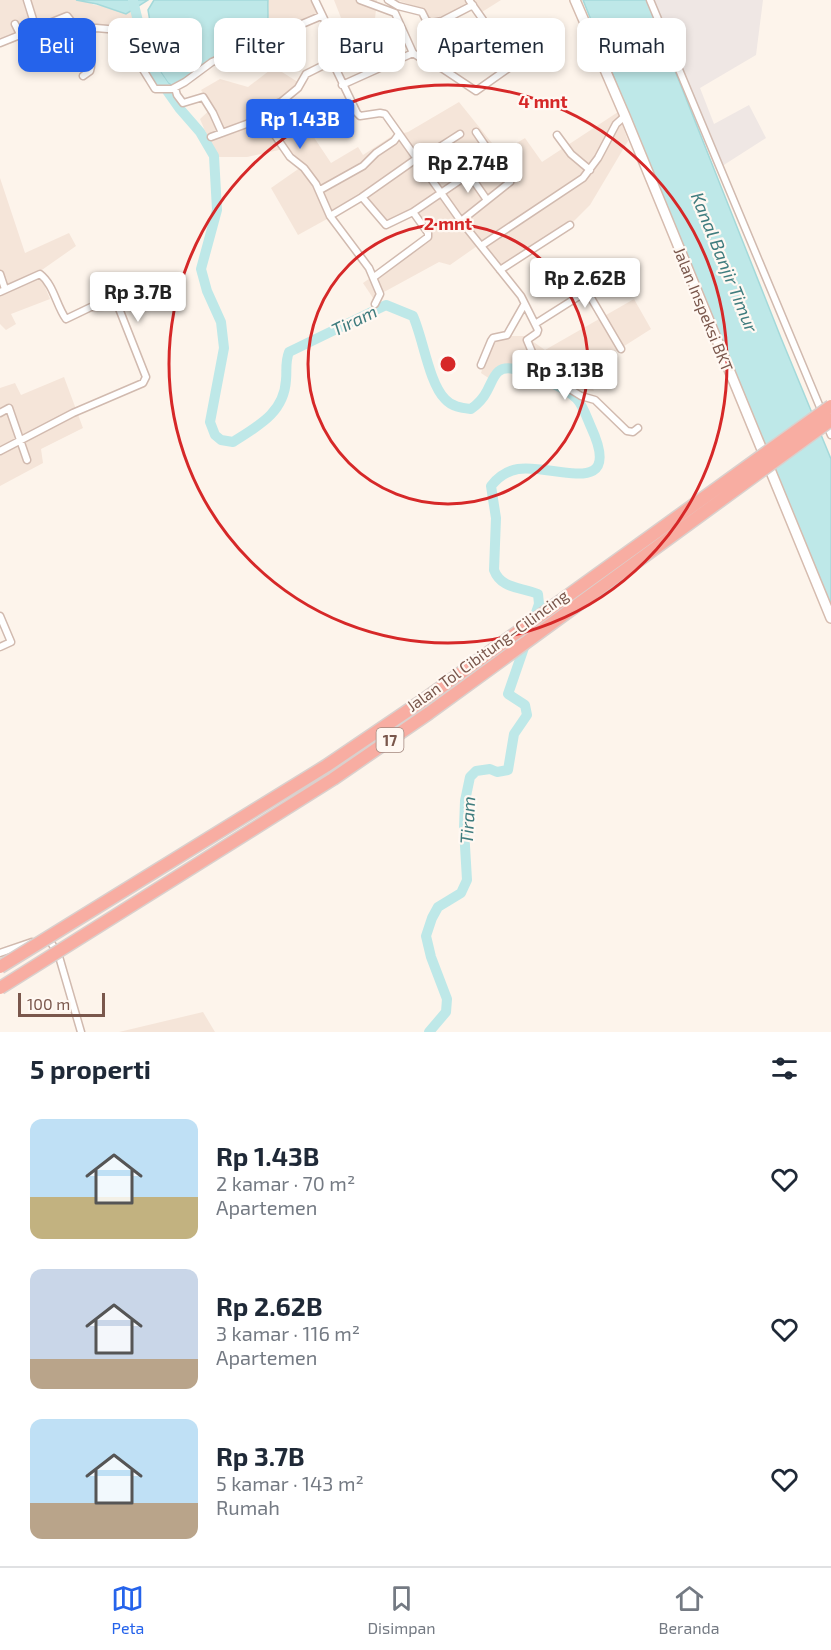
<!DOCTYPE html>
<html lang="id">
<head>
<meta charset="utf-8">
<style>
	body { margin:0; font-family:"Exo 2",sans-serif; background:#f2f2f3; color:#1f2937; height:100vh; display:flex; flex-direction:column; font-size:22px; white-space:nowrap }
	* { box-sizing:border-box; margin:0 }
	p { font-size:20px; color:#747a83 }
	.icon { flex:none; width:33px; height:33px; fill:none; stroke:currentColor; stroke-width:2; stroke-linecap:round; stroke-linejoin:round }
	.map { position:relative; height:1032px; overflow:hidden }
	.panel { display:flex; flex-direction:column; background:#fff; flex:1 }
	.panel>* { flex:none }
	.guide { position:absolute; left:18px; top:18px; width:795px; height:54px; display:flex; gap:12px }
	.scale { position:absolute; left:18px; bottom:15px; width:87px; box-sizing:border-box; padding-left:6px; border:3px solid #7a574c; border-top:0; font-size:16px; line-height:21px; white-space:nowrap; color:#7a574c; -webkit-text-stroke:4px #fff8f2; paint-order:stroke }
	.price { position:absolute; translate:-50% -51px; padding:0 14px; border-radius:6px; background:#fff; color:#222; font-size:20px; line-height:39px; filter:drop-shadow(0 2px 3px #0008) }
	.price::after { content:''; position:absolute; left:50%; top:36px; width:18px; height:14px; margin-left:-9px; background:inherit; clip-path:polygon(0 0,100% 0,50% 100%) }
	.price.selected { background:#2563eb; color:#fff }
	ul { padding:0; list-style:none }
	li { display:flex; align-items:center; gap:18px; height:150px; padding:0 30px }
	li span { display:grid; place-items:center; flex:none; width:168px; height:120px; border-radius:12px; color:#555 }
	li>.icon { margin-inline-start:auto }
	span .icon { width:72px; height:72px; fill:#fffc; stroke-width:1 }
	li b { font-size:26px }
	h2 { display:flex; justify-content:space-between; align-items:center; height:72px; padding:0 30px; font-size:26px }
	.chip { padding:0 21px; border-radius:12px; background:#fff; box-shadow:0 3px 9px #0003; font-size:21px; line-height:54px }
	.chip.selected { background:#2563eb; color:#fff }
	.tabs { display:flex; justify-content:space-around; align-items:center; height:84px; border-top:2px solid #e0e1e3; background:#fff; font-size:16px; color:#747a83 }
	.tabs a { display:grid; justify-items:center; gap:3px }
	.tabs .selected { color:#2563eb }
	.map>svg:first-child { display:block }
	.residential { fill:#f5e5d9 }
	.industrial { fill:#efe7e4 }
	.green { fill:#dcecc8 }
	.water { fill:#bee8e8; stroke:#a4d9da; stroke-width:1.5 }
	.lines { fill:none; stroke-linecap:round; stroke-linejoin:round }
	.river { stroke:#bee8e8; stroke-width:10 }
	.street-casing { stroke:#d1baaf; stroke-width:9 }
	.secondary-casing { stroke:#d6bcaf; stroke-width:12 }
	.street { stroke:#fff; stroke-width:6 }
	.secondary { stroke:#fff; stroke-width:9 }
	.highway-bridge-casing { stroke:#dad0cd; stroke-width:15; stroke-linecap:butt }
	.highway-bridge { stroke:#f8ada2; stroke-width:12 }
	.ring { fill:none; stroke:#d62828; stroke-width:3 }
	.labels { text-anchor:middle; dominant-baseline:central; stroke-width:4.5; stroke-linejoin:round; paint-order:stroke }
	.shield { fill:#fff8f2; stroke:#a2877e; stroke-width:1.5 }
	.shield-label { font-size:15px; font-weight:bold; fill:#7a574c }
	.street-label { font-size:16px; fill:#7a574c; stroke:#fff8f2 }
	.water-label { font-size:18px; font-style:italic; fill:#3f7c7e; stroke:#fff8f2 }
	.centre { fill:#d62828; stroke:#fff8f2; stroke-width:3 }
	.ring-label { font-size:18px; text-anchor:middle; font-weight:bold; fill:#d62828; stroke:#fff8f2; stroke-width:4.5; stroke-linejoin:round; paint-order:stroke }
</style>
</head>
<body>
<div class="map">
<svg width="831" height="1032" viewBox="0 0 831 1032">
	<rect width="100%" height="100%" fill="#fdf4eb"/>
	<path class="residential" d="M0,0H85L94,5L135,9L139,35L95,29L75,35L57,17L13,43L0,45Z
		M264,0H318L325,12L266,39Z
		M334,0H377L374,28L343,23Z
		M396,0H501L482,12L474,2L452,14L428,19L421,8Z
		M274,67L301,84L289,100L331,163L358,147L363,155L392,136L408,132L459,102L500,153L525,138L542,162L618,112L628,141L590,205L566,229L502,268L480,244L450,265L439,262L373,298L363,283L430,236L414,211L390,225L365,198L298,235L271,188L304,165L288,148L247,157H216L200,119L213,107L201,90L220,79L248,87Z
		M0,178L25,253L69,233L76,246L39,272L50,299L11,314L16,324L6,330L0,324Z
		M634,299L651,329L585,371L594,391L571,389L543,383L502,365L490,379L481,373L492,336H525L545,350Z
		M64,377L83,428L41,449L43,463L0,486V388L15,383L21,395Z
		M203,1012L215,1032H119Z"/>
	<path class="industrial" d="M645,0H763L756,55L700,88L714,124L749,105L766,138L716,170Z"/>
	<path class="green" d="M79,37L87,59L78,62L70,40Z"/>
	<path class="water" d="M76,0H148L126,14L97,4Z
		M154,0H268C267,12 271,30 261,39L173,86L168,83L158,68L148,10Z
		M583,0H647L781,338L831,459V610L689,265Z"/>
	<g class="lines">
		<path class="river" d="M133,1L149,65L180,109L200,132L214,156L217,210L201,269L207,291L221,322L224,348L210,422L215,435L221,440L233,442C258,426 284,413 286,380C287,370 285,362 289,352L386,305L413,316C423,338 429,383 445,399C452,407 462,408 471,409C478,404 483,399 487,391C494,378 496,365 514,369C533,377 560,383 576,398C583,405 587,418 591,427C625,501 552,463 518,469C506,471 498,477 491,486L496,518L494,570C501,589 521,587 538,594L539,604L508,694L525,705L527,715L514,734L508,770L497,772L490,769L476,771L470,777L465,801L464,829L467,880L461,893L438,907L432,918L426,936L431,957L447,999L446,1012L429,1032"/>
		<defs>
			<path id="street" d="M27,0L36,29
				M315,0L326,23L332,61L357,113L360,116L380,113L385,114L461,221L521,296L538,330L537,333L527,340L532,352L560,383L581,396L595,400L627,431L633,432L638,428
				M360,0L395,13L413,53L425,61L443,69L476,91L510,67V65L505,51L469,0
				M388,0L398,6L422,12L426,20L431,23L442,21L473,5
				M650,0L822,412
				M15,24L21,36
				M79,34L96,28L131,31L142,68L155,89H172L185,82L212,62L321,16
				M0,43L67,16C77,28 96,54 90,71L83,76
				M342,85L413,53
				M175,88L177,95L183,103L203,97L213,113L222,133
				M263,118L290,157L304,168L316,184L330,216L369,268L380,294L375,304
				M557,135L571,154L590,170
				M211,137L263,118L271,106L281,102L298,88L306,74L332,61
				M418,161L460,134
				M469,174L487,200
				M320,190L363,166L376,153L394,141L399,134
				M362,197L416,159
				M330,216L362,197L386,225L413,212
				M461,221L510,182L476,132
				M481,246L583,178L598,158L616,124L625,116
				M500,270L570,225
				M0,274L5,289
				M374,277L428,237V233L413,212L494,157
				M0,292L40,274C54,285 56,305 66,319L91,307L118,306L146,377L143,383L73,413L0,451
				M535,324L587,291L621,349
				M481,365L491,341L493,338L507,335L524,305
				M0,413L9,408L27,460
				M825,421L831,435
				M0,616L11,642L0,647
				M47,937L58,953L81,1032
				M0,953L32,942"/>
			<path id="secondary" d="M575,0L625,116L831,618"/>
		</defs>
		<use href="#street" class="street-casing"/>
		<use href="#secondary" class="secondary-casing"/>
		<use href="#street" class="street"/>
		<use href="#secondary" class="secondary"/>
		<defs>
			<path id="highway-bridge" d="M0,967L326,766L422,701L831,406
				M0,988L333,779L429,713L831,420"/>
		</defs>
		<use href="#highway-bridge" class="highway-bridge-casing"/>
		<use href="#highway-bridge" class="highway-bridge"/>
	</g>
	<g class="ring">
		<circle cx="448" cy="364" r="140"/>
		<circle cx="448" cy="364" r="279"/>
	</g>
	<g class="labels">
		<rect class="shield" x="376.5" y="728" width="27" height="24" rx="4.5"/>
		<g class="shield-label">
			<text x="390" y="740">17</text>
		</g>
		<g class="street-label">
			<text transform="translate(704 309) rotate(68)">Jalan Inspeksi BKT</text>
			<text transform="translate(487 650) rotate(-36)">Jalan Tol Cibitung–Cilincing</text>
		</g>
		<g class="water-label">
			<text transform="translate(725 262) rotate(68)">Kanal Banjir Timur</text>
			<text transform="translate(354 320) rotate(-26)">Tiram</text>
			<text transform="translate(467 820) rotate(-87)">Tiram</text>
		</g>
	</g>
	<circle cx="448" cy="364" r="9" class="centre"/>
	<g class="ring-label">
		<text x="543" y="108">4 mnt</text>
		<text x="448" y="230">2 mnt</text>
	</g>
</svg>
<div class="scale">100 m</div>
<b class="price selected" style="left:300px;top:150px">Rp 1.43B</b>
<b class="price" style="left:468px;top:194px">Rp 2.74B</b>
<b class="price" style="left:585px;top:309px">Rp 2.62B</b>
<b class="price" style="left:138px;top:323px">Rp 3.7B</b>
<b class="price" style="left:565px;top:401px">Rp 3.13B</b>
<div class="guide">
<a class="chip selected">Beli</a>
<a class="chip">Sewa</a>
<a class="chip">Filter</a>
<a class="chip">Baru</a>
<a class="chip">Apartemen</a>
<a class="chip">Rumah</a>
</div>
</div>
<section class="panel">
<h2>5 properti<svg class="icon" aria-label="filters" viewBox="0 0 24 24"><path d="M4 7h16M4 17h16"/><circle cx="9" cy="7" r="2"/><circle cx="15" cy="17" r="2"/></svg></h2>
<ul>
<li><span style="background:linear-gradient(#bfe0f5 65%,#c2b280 0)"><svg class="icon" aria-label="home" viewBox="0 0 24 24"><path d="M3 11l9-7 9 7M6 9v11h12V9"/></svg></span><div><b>Rp 1.43B</b><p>2 kamar · 70 m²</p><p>Apartemen</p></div><svg class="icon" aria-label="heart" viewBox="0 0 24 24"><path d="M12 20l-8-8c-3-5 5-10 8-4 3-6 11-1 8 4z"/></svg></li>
<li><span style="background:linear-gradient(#c9d6e8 75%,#b9a48a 0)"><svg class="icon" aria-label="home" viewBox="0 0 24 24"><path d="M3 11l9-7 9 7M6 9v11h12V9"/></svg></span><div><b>Rp 2.62B</b><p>3 kamar · 116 m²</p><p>Apartemen</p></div><svg class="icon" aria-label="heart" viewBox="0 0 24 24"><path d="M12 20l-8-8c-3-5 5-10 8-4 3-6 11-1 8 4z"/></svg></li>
<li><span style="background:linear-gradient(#bfe0f5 70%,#b9a48a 0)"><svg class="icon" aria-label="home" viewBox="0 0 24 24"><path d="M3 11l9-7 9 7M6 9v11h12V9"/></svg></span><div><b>Rp 3.7B</b><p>5 kamar · 143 m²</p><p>Rumah</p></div><svg class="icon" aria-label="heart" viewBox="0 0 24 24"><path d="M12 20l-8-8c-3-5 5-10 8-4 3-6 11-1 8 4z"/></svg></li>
</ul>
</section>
<nav class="tabs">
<a class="selected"><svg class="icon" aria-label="map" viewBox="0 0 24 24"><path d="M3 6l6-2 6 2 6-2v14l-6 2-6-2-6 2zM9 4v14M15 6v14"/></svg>Peta</a>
<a><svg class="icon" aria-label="saved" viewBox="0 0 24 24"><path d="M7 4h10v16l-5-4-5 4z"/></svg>Disimpan</a>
<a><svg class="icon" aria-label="home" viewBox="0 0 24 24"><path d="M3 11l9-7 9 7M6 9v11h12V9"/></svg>Beranda</a>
</nav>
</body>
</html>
